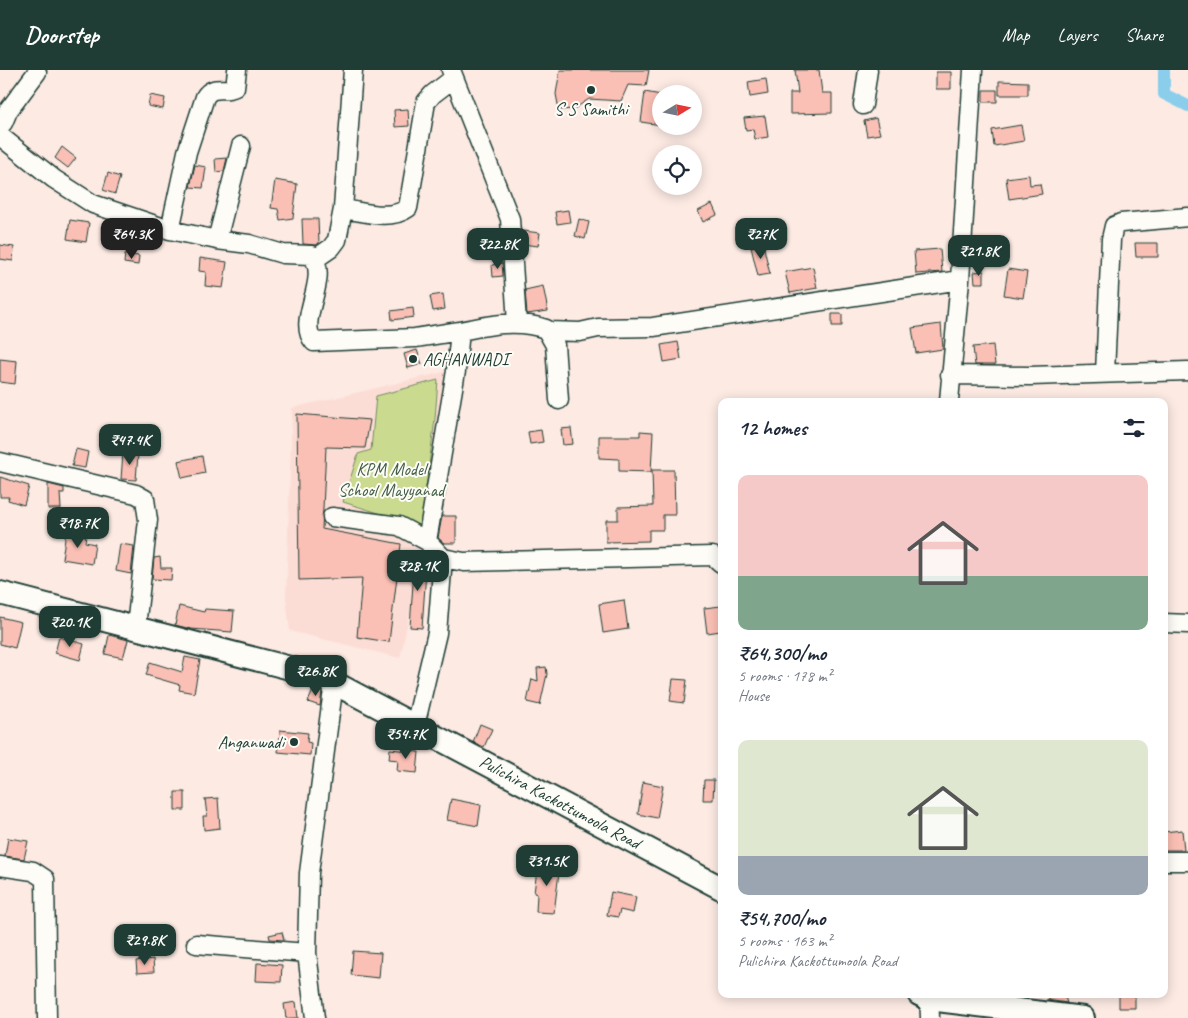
<!DOCTYPE html>
<html lang="en">
<head>
<meta charset="utf-8">
<style>
	body { margin:0; font-family:Caveat,sans-serif; background:#f2f2f3; color:#1f2937; height:100vh; display:flex; flex-direction:column; font-size:19px; white-space:nowrap }
	* { box-sizing:border-box; margin:0 }
	p { font-size:16px; color:#747a83 }
	.icon { flex:none; width:28px; height:28px; fill:none; stroke:currentColor; stroke-width:2; stroke-linecap:round; stroke-linejoin:round }
	.map { position:relative; flex:1; overflow:hidden }
	.panel { position:absolute; left:718px; top:328px; width:450px; height:600px; display:flex; flex-direction:column; background:#fff; border-radius:10px; box-shadow:0 2px 12px #0003 }
	.panel>* { flex:none }
	.needle { width:32px; rotate:80deg }
	.buttons { position:absolute; left:652px; top:15px; display:grid; gap:10px }
	.buttons a { display:grid; place-items:center; width:50px; height:50px; border-radius:50%; background:#fff; box-shadow:0 2px 12px #0003; font-size:25px }
	.price { position:absolute; translate:-50% -42px; padding:0 11px; border-radius:10px; background:#1f3d34; color:#fff; font-size:16px; line-height:32px; filter:drop-shadow(0 1px 2px #0008) }
	.price::after { content:''; position:absolute; left:50%; top:30px; width:15px; height:11px; margin-left:-8px; background:inherit; clip-path:polygon(0 0,100% 0,50% 100%) }
	.price.selected { background:#222; color:#fff }
	ul { padding:0; list-style:none }
	li { display:grid; align-content:center; gap:10px; height:265px; padding:0 20px }
	li span { display:grid; place-items:center; height:155px; border-radius:10px; color:#555 }
	li>.icon { margin-inline-start:auto }
	span .icon { width:90px; height:90px; fill:#fffc; stroke-width:1 }
	li b { font-size:21px }
	h2 { display:flex; justify-content:space-between; align-items:center; height:60px; padding:0 20px; font-size:21px }
	header { display:flex; align-items:center; gap:30px; box-sizing:border-box; height:70px; padding:0 25px; background:#1f3d34; color:#fff }
	header strong { font-size:24px }
	nav { display:flex; gap:28px; margin-inline-start:auto; font-size:18px }
	.map>svg:first-child { display:block }
	.built { fill:#fcddd5 }
	.green { fill:#cadb90; stroke:#748c62 }
	.lines { fill:none; stroke-linecap:round; stroke-linejoin:round }
	.canal { stroke:#8aceec; stroke-width:12 }
	.building { fill:#fbc0b5; stroke:#1f3d34 }
	.minor-casing { stroke:#1f3d34; stroke-width:21 }
	.major-casing { stroke:#1f3d34; stroke-width:26 }
	.minor { stroke:#fdfcf7; stroke-width:18 }
	.major { stroke:#fdfcf7; stroke-width:22 }
	.poi-dot { fill:#1f3d34; stroke:#fdfcf7; stroke-width:2 }
	.labels { text-anchor:middle; dominant-baseline:central; stroke-width:4; stroke-linejoin:round; paint-order:stroke }
	.poi-label { font-size:18px; fill:#1f3d34; stroke:#fdfcf7 }
	.park-label { font-size:18px; fill:#415d46; stroke:#fdfcf7 }
	.street-label { font-size:18px; fill:#1f3d34; stroke:#fdfcf7 }
</style>
</head>
<body>
<header>
<strong>Doorstep</strong>
<nav><a>Map</a><a>Layers</a><a>Share</a></nav>
</header>
<div class="map">
<svg width="1188" height="948" viewBox="0 0 1188 948">
	<rect width="100%" height="100%" fill="#fceae3"/>
	<filter id="ink" filterUnits="userSpaceOnUse"><feTurbulence type="fractalNoise" baseFrequency=".02" numOctaves="2"/><feDisplacementMap in="SourceGraphic" scale="10" xChannelSelector="R" yChannelSelector="G"/><feConvolveMatrix kernelMatrix="1 2 1 2 8 2 1 2 1" color-interpolation-filters="sRGB"/></filter>
	<g filter="url(#ink)">
		<path class="built" d="M448,301L446,330L423,482L400,588L290,561L286,528L292,338Z"/>
		<path class="green" d="M438,310L435,349L421,456L343,432L358,384L371,380L376,326Z"/>
		<g class="lines">
			<path class="canal" d="M1164,0V24L1188,36"/>
		</g>
		<path class="building" d="M560,0H649L646,16L628,15L621,31L589,29L574,39L559,40L556,24Z
			M795,0H819L822,23H832V43L790,44V23H798Z
			M936,2H951V19H936Z
			M766,9L768,24L750,27L748,12Z
			M999,11L1028,12V25H999Z
			M983,20H997V32H983Z
			M645,22L661,25V55L641,52Z
			M150,25L165,28L163,39L148,36Z
			M408,39L409,56L395,57L394,40Z
			M765,46L768,67L755,69L753,59L746,60L744,48Z
			M876,48L880,64L867,66L864,51Z
			M1021,55L1024,71L994,76L992,60Z
			M62,77L76,88L68,98L55,88Z
			M227,88L224,101L216,102L215,89Z
			M195,95L206,97L203,118L190,117Z
			M108,103L120,107L115,124L103,120Z
			M1029,105L1030,115L1040,114L1042,124L1009,129L1006,108Z
			M275,110L297,114L293,148L280,150L278,139L271,138Z
			M712,134L717,145L703,152L698,141Z
			M568,140L570,152L557,154L555,142Z
			M302,149H318L319,173L316,175L303,174Z
			M579,149L589,152L585,169L575,166Z
			M70,150L89,153L86,172L67,169Z
			M524,161L540,163L538,176L522,174Z
			M1135,173H1158V187H1136Z
			M763,174L770,204L758,206L751,177Z
			M0,175L14,177L13,191L0,189Z
			M940,179L942,202L916,204L914,181Z
			M125,184L139,186L138,195L124,193Z
			M200,188L227,192L223,218L205,216L206,202L199,201Z
			M502,193L503,206L493,207L492,195Z
			M813,197L817,218L790,223L785,202Z
			M1008,199L1027,202L1023,228L1004,225Z
			M984,201V213H975L974,202Z
			M543,216L548,241L527,244L525,220Z
			M443,224L445,239L433,241L430,226Z
			M413,238L414,247L392,250L391,241Z
			M832,244H842V256H832Z
			M941,254L943,279L916,283L912,258Z
			M678,272L681,289L664,292L661,275Z
			M993,275L995,295H975L973,277Z
			M417,280L422,294L408,298L404,284Z
			M0,289L17,291L15,314L0,312Z
			M297,344L370,350L365,378L326,377L322,459L401,474L389,572L357,567L362,508L299,510Z
			M571,358L573,374L563,375L561,359Z
			M541,360L543,372L530,374L528,362Z
			M640,361L653,362L651,402L619,401V389L599,388V366H640Z
			M76,379L88,382L85,398L72,396Z
			M123,383L138,384L136,410L121,409Z
			M202,386L205,403L182,408L178,391Z
			M652,400H674L675,445H663V460H649V471L606,472V450H618V437L653,436Z
			M0,407L29,416L24,435L8,430L9,427H0Z
			M48,414L64,418V423H60L61,439H48Z
			M442,446H456V473H444L438,468Z
			M66,462L86,466L85,472L95,474L92,494L62,489Z
			M120,474L134,476L131,504L116,501Z
			M415,485L427,487L422,558L410,557Z
			M160,487L161,498H172L171,510L152,509L154,488Z
			M624,530L628,559L603,563L599,534Z
			M179,536L204,542L205,539L234,541L232,562L191,559L175,555Z
			M721,536V561L707,563L704,538Z
			M0,547L21,552L15,578L0,574Z
			M109,565L128,570L123,588L105,584Z
			M59,567L84,574L80,590L55,583Z
			M185,587L200,590L194,623L179,620L180,615L146,605L150,592L182,602Z
			M546,597L547,604L540,635L527,632L532,609L538,611L537,598Z
			M673,609L687,610L684,633L670,631Z
			M314,618L322,621L320,636L308,632Z
			M480,654L492,659L484,677L473,672Z
			M280,660L308,663L307,672L311,673L310,685L278,682Z
			M390,679L419,682L417,703L397,701L398,690L389,689Z
			M704,710H714L713,730H703Z
			M643,712L663,716L657,748L638,744Z
			M175,722H185V740H175Z
			M218,728L220,758L204,760L203,746H207L205,729Z
			M451,729L481,735L478,756L447,750Z
			M1182,760L1184,780H1164V762Z
			M8,768L28,771L24,789L5,786Z
			M538,792L560,794L554,843L536,842L537,824L534,823Z
			M611,822L636,827L633,843L620,840L618,847L607,845Z
			M282,862L284,870L270,869L269,865Z
			M353,881L381,883L379,908L351,905Z
			M153,889L154,902L137,903L136,891Z
			M257,893L282,895L281,912L256,911Z
			M1061,924H1064L1067,933L1047,930Z
			M1119,924H1135V938H1119Z
			M296,932L298,948H286L284,934Z"/>
		<g class="lines">
			<defs>
				<path id="minor" d="M451,0L510,149L517,253
					M863,35L868,0
					M3,53L8,41L37,2
					M0,66L54,109L93,134L170,160L217,170L249,174L283,184L312,185C331,210 295,250 314,272L415,268L460,261L456,301L427,471L443,488L464,492L713,486L721,493
					M343,139C364,142 390,151 408,138L426,32L433,24L454,8
					M170,160L187,82L205,27C213,14 224,23 235,17L237,0
					M217,170L241,76
					M315,189L331,178L337,170L343,139L353,0
					M460,261C489,255 518,249 546,259L555,275L559,330
					M549,261L580,262L598,258L653,257L960,210
					M1105,303L1111,169L1114,156L1121,153L1188,147
					M950,305L1030,306L1188,301
					M949,331L960,210L973,0
					M0,392L136,424L145,429L148,450L136,557
					M332,447L399,456L427,471
					M1164,553L1188,554
					M415,656L437,563L443,488
					M1164,791H1188
					M0,796L33,801L45,809L47,948
					M196,874L307,883
					M929,924L930,948
					M315,948L307,883L309,803L334,612"/>
				<path id="major" d="M0,523L321,606L721,818
					M919,924L929,929L1083,948"/>
			</defs>
			<use href="#minor" class="minor-casing"/>
			<use href="#major" class="major-casing"/>
			<use href="#minor" class="minor"/>
			<use href="#major" class="major"/>
		</g>
	</g>
	<g class="poi-dot">
		<circle cx="591" cy="20" r="5"/>
		<circle cx="413" cy="289" r="5"/>
		<circle cx="294" cy="672" r="5"/>
	</g>
	<g class="labels">
		<g class="poi-label">
			<text x="591" y="39">S S Samithi</text>
			<text x="423" y="289" text-anchor="start">AGHANWADI</text>
			<text x="284" y="672" text-anchor="end">Anganwadi</text>
		</g>
		<g class="park-label">
			<text x="391" y="399">KPM Model<tspan x="391" dy="21">School Mayyanad</tspan></text>
		</g>
		<g class="street-label">
			<text transform="translate(560 732) rotate(28)">Pulichira Kackottumoola Road</text>
		</g>
	</g>
</svg>
<div class="buttons">
<a><svg class="needle" viewBox="-14 -14 28 28"><path d="M0-13l5 13h-10z" fill="#e53935"/><path d="M0 13l5-13h-10z" fill="#747a83"/></svg></a>
<a><svg class="icon" aria-label="locate" viewBox="0 0 24 24"><circle cx="12" cy="12" r="6"/><path d="M12 2v4M12 18v4M2 12h4M18 12h4"/></svg></a>
</div>
<b class="price selected" style="left:132px;top:190px">₹64.3K</b>
<b class="price" style="left:761px;top:190px">₹27K</b>
<b class="price" style="left:498px;top:200px">₹22.8K</b>
<b class="price" style="left:979px;top:207px">₹21.8K</b>
<b class="price" style="left:130px;top:396px">₹47.4K</b>
<b class="price" style="left:78px;top:479px">₹18.7K</b>
<b class="price" style="left:418px;top:522px">₹28.1K</b>
<b class="price" style="left:70px;top:578px">₹20.1K</b>
<b class="price" style="left:316px;top:627px">₹26.8K</b>
<b class="price" style="left:406px;top:690px">₹54.7K</b>
<b class="price" style="left:547px;top:817px">₹31.5K</b>
<b class="price" style="left:145px;top:896px">₹29.8K</b>
<section class="panel">
<h2>12 homes<svg class="icon" aria-label="filters" viewBox="0 0 24 24"><path d="M4 7h16M4 17h16"/><circle cx="9" cy="7" r="2"/><circle cx="15" cy="17" r="2"/></svg></h2>
<ul>
<li><span style="background:linear-gradient(#f6c9c9 65%,#7fa58c 0)"><svg class="icon" aria-label="home" viewBox="0 0 24 24"><path d="M3 11l9-7 9 7M6 9v11h12V9"/></svg></span><div><b>₹64,300/mo</b><p>5 rooms · 178 m²</p><p>House</p></div></li>
<li><span style="background:linear-gradient(#dfe7d0 75%,#9aa5b1 0)"><svg class="icon" aria-label="home" viewBox="0 0 24 24"><path d="M3 11l9-7 9 7M6 9v11h12V9"/></svg></span><div><b>₹54,700/mo</b><p>5 rooms · 163 m²</p><p>Pulichira Kackottumoola Road</p></div></li>
</ul>
</section>
</div>
</body>
</html>
